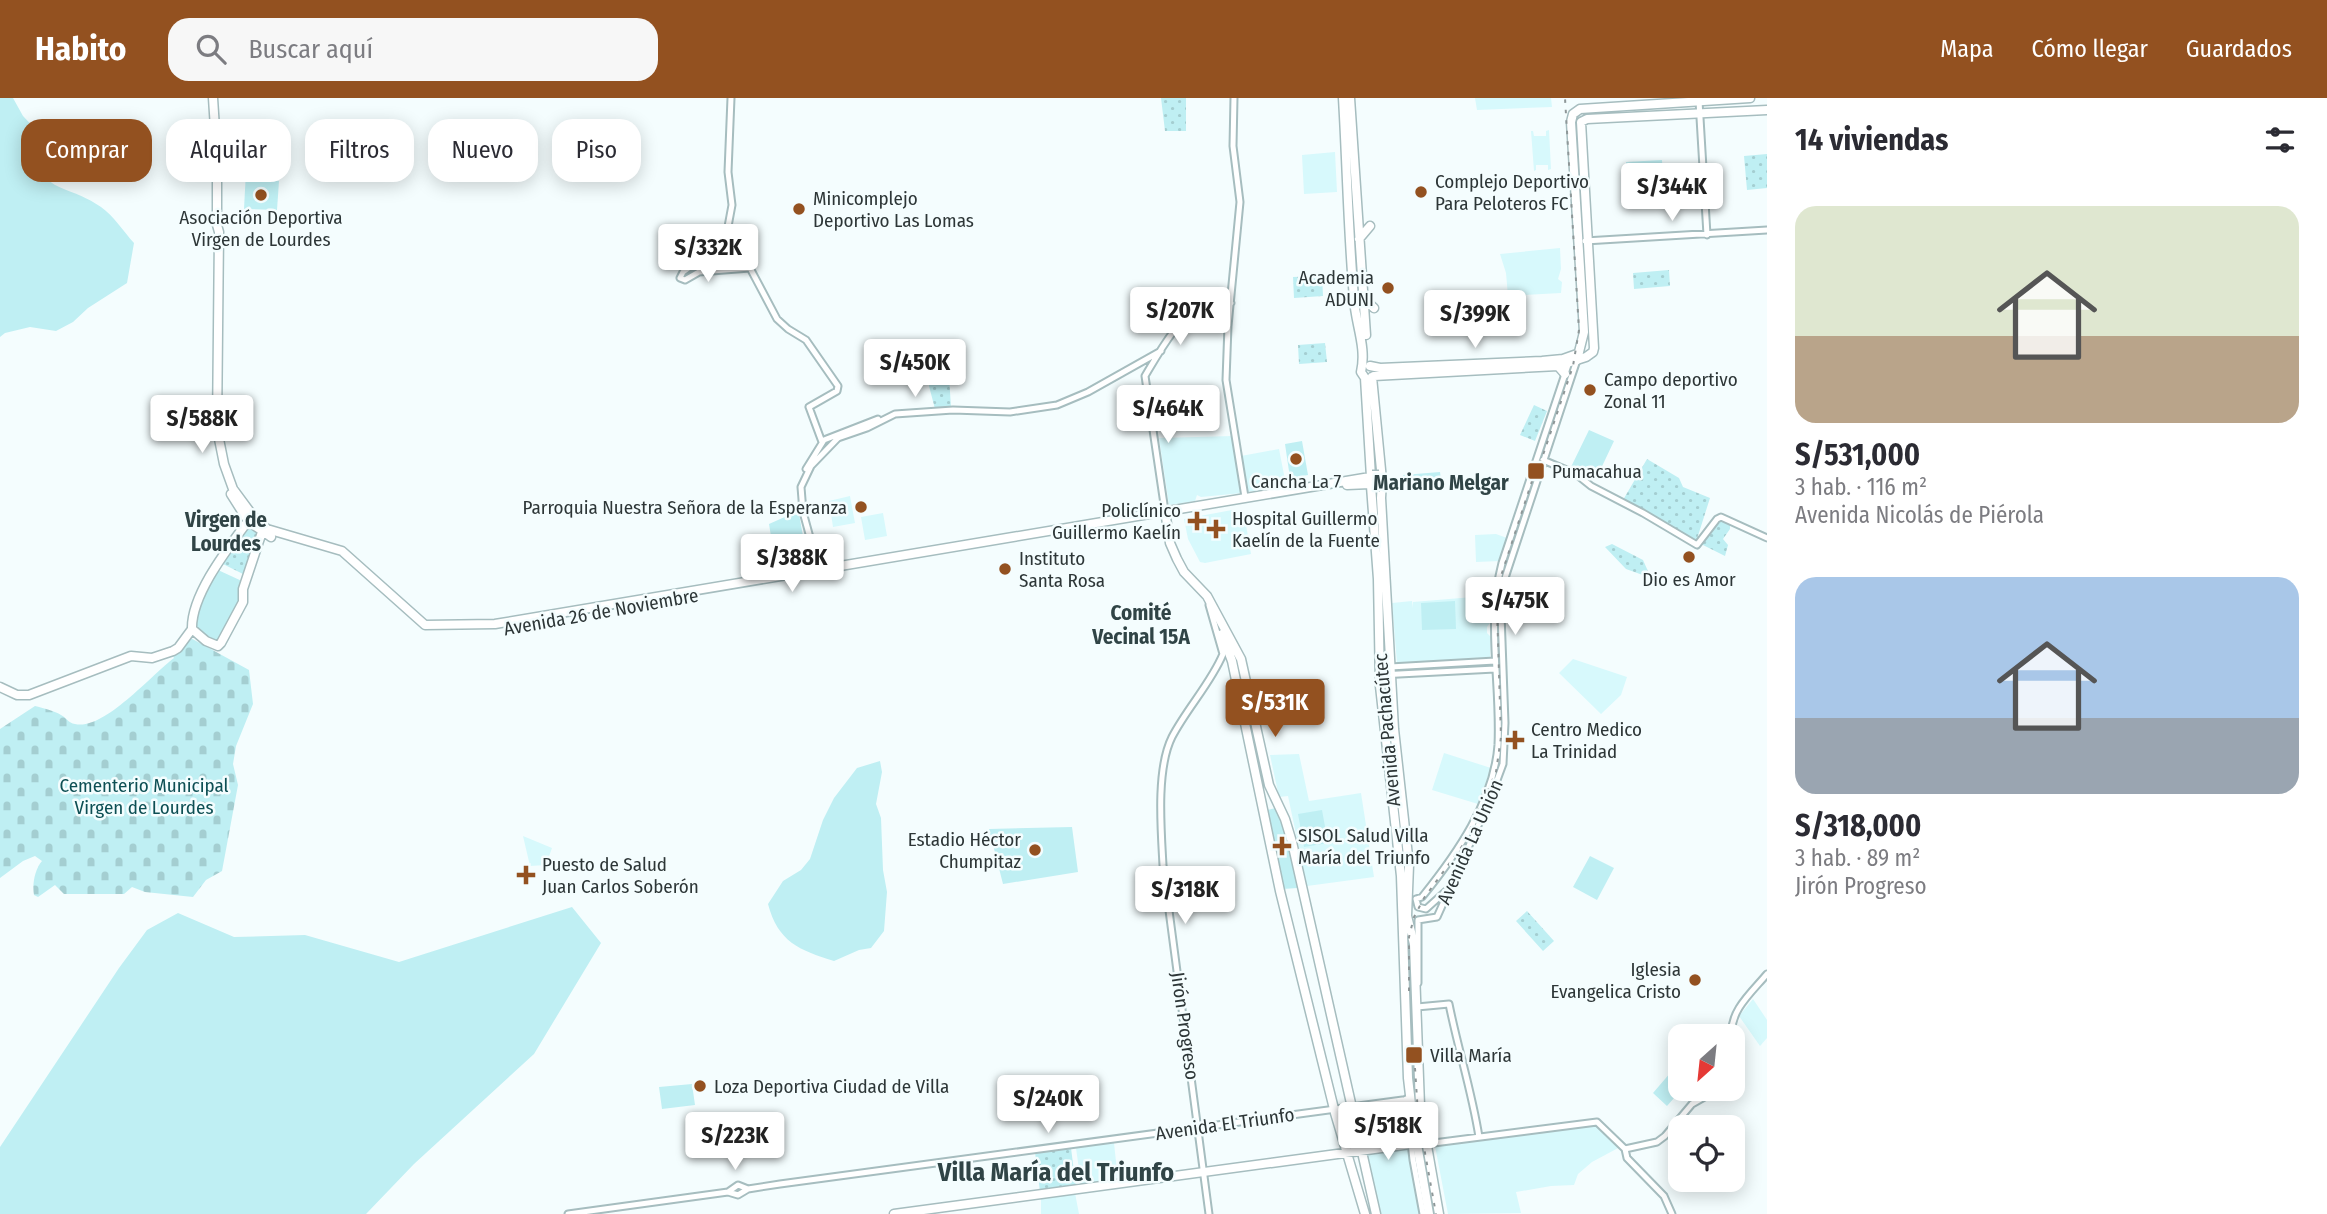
<!DOCTYPE html>
<html lang="es">
<head>
<meta charset="utf-8">
<style>
	body { margin:0; font-family:"Fira Sans Condensed",sans-serif; background:#f7f7f7; color:#2b2b33; height:100vh; display:flex; flex-direction:column; font-size:26px; white-space:nowrap }
	* { box-sizing:border-box; margin:0 }
	p { font-size:23px; color:#7c7c81 }
	.icon { flex:none; width:38px; height:38px; fill:none; stroke:currentColor; stroke-width:2; stroke-linecap:round; stroke-linejoin:round }
	.map { position:relative; flex:1; overflow:hidden }
	.drawer { display:flex; flex-direction:column; background:#fff; width:560px }
	.drawer>* { flex:none }
	.guide { position:absolute; left:21px; top:21px; width:665px; height:63px; display:flex; gap:14px }
	.needle { width:46px; rotate:207deg }
	.fabs { position:absolute; left:1668px; top:926px; display:grid; gap:14px }
	.fabs a { display:grid; place-items:center; width:77px; height:77px; border-radius:14px; background:#fff; box-shadow:0 4px 18px #0003; font-size:35px }
	.price { position:absolute; translate:-50% -60px; padding:0 16px; border-radius:7px; background:#fff; color:#222; font-size:23px; line-height:46px; filter:drop-shadow(0 2px 4px #0008) }
	.price::after { content:''; position:absolute; left:50%; top:42px; width:21px; height:16px; margin-left:-10px; background:inherit; clip-path:polygon(0 0,100% 0,50% 100%) }
	.price.current { background:#935120; color:#fff }
	ul { padding:0; list-style:none }
	li { display:grid; align-content:center; gap:14px; height:371px; padding:0 28px }
	li span { display:grid; place-items:center; height:217px; border-radius:21px; color:#555 }
	li>.icon { margin-inline-start:auto }
	span .icon { width:126px; height:126px; fill:#fffc; stroke-width:1 }
	li b { font-size:30px }
	h2 { display:flex; justify-content:space-between; align-items:center; height:84px; padding:0 28px; font-size:30px }
	.chip { padding:0 24px; border-radius:21px; background:#fff; box-shadow:0 4px 18px #0003; font-size:24px; line-height:63px }
	.chip.current { background:#935120; color:#fff }
	header { display:flex; align-items:center; gap:42px; box-sizing:border-box; height:98px; padding:0 35px; background:#935120; color:#fff }
	header strong { font-size:33px }
	nav { display:flex; gap:38px; margin-inline-start:auto; font-size:24px }
	.search { width:490px; height:63px; background:#f7f7f7; display:flex; align-items:center; gap:18px; box-sizing:border-box; padding:0 24px; border-radius:21px; color:#7c7c81; font-size:26px }
	main { display:flex; flex:1; min-height:0 }
	.map>svg:first-child { display:block }
	.built { fill:#d7f9fc }
	.grass { fill:#bfeff3 }
	.cemetery { fill:url(#cemetery-stones) }
	.park { fill:url(#park-dots) }
	.lines { fill:none; stroke-linecap:round; stroke-linejoin:round }
	.minor-casing { stroke:#a6bdbf; stroke-width:9 }
	.major-casing { stroke:#a6bdbf; stroke-width:11 }
	.minor { stroke:#fff; stroke-width:5 }
	.major { stroke:#fff; stroke-width:8 }
	.rail { stroke:#8e9798; stroke-width:2; stroke-dasharray:3.5 7; stroke-linecap:butt }
	.major-bridge-casing { stroke:#a6bdbf; stroke-width:11; stroke-linecap:butt }
	.major-bridge { stroke:#fff; stroke-width:8 }
	.poi-dot { fill:#935120; stroke:#f4fdfe; stroke-width:2.5 }
	.labels { text-anchor:middle; dominant-baseline:central; stroke-width:5; stroke-linejoin:round; paint-order:stroke }
	.poi-label { font-size:19px; fill:#2d3637; stroke:#f4fdfe; text-anchor:start }
	.street-label { font-size:19px; fill:#2d3637; stroke:#f4fdfe }
	.park-label { font-size:19px; fill:#0d4f54; stroke:#f4fdfe }
	.neighbourhood-label { font-size:21px; font-weight:bold; fill:#304446; stroke:#f4fdfe }
	.district-label { font-size:26px; font-weight:bold; fill:#304446; stroke:#f4fdfe }
</style>
</head>
<body>
<header>
<strong>Habito</strong>
<div class="search"><svg class="icon" aria-label="search" viewBox="0 0 24 24"><circle cx="10" cy="10" r="6"/><path d="M15 15l6 6"/></svg>Buscar aquí</div>
<nav><a>Mapa</a><a>Cómo llegar</a><a>Guardados</a></nav>
</header>
<main>
<div class="map">
<svg width="1767" height="1116" viewBox="0 0 1767 1116">
	<defs>
		<pattern id="cemetery-stones" width="16" height="16" patternUnits="userSpaceOnUse" patternTransform="scale(1.75)"><rect width="16" height="16" fill="#bfeff3"/><path d="M2 7V4a2 2 0 0 1 4 0v3zM10 15v-3a2 2 0 0 1 4 0v3z" fill="#a4ced1"/></pattern>
		<pattern id="park-dots" width="8" height="8" patternUnits="userSpaceOnUse" patternTransform="scale(1.75)"><rect width="8" height="8" fill="#bfeff3"/><path d="M2 2h.1M6 6h.1" fill="none" stroke="#a4ced1" stroke-width="1.8" stroke-linecap="round"/></pattern>
	</defs>
	<rect width="100%" height="100%" fill="#f4fdfe"/>
	<path class="built" d="M1475,0H1551L1552,9L1477,12Z
		M1549,32L1551,71L1548,72V67H1536V72L1534,73L1531,33H1533L1534,38H1546V33Z
		M1335,54L1337,94L1304,96L1302,57Z
		M1560,150L1561,171L1558,181L1562,184L1561,195L1508,198L1506,175L1500,156Z
		M1233,338L1242,395L1201,399L1197,397L1195,403L1169,407L1159,340Z
		M1279,351L1286,387L1247,394L1241,358Z
		M850,398L855,425L833,429L829,403Z
		M1232,412L1234,418L1244,415L1251,456L1205,465L1200,464L1188,441L1184,421Z
		M883,415L887,438L865,442L861,419Z
		M1496,436L1507,440L1500,463L1476,464L1475,437Z
		M1485,498L1484,522H1492L1487,529V535L1491,539L1490,560L1397,565L1392,505L1412,503L1413,510V504Z
		M1573,561L1627,579L1621,597L1601,616L1559,575Z
		M1444,655L1491,670L1478,706L1432,692Z
		M1299,656L1309,703L1361,695L1374,779L1307,788L1288,698L1279,699L1270,657Z
		M523,738L552,750L546,767L530,768Z
		M1753,901L1767,922V940L1760,948L1739,918Z
		M1404,1003L1425,1116H1378L1356,1011Z
		M1597,1027L1620,1049L1592,1064L1578,1076L1574,1087L1551,1088L1516,1094L1521,1115L1448,1116L1435,1048Z
		M1114,1045L1118,1082L1081,1086L1076,1050Z
		M1075,1095L1079,1116H1041V1099Z"/>
	<path class="grass" d="M0,0H13L23,18L40,36C35,100 62,82 101,109C114,118 123,133 134,145L127,185L88,210L73,224L56,233L30,229L5,235L0,239Z
		M246,73L279,83L277,112L244,111Z
		M1589,332L1614,343L1596,381L1571,369Z
		M1302,343L1308,377L1290,380L1285,346Z
		M1440,374L1442,390L1405,393L1403,377Z
		M799,416L807,460H814L815,465L812,466V469L777,475L769,426L787,418Z
		M218,472L244,484L240,504L217,545L196,533C190,512 208,489 218,472Z
		M1455,503L1456,531L1422,532L1421,505Z
		M880,663L882,674L876,706L881,720L883,772L887,794L884,833L871,850L859,852L834,863C799,852 778,844 768,806L783,783L801,772L810,761L823,722L834,700L857,670Z
		M1276,710L1295,764L1293,765L1295,779H1298L1297,790L1283,791L1267,712Z
		M1322,712L1328,745L1304,749L1298,716Z
		M1072,729L1078,774L1003,786L989,731Z
		M1590,758L1614,770L1597,802L1573,789Z
		M572,809L601,845L534,956L414,1066L366,1116H0V1049L119,870L147,832L178,815L234,839L305,837L399,864Z
		M1671,974L1680,982V990L1682,991L1667,1008L1653,995Z
		M692,986L695,1007L662,1011L659,989Z"/>
	<path class="cemetery" d="M187,538L249,572L253,606L236,648L233,666L238,687L222,773L206,782L193,799L145,794L132,789L124,796H64L55,787L38,799L34,797C32,786 35,771 42,763L35,758L23,763L0,780V631L35,608C43,610 55,613 61,617C67,620 68,625 75,626C104,633 152,576 174,560L172,556Z"/>
	<path class="park" d="M1161,0H1186V33H1165Z
		M1767,56V90L1747,92L1744,58Z
		M1662,62L1664,98L1628,100L1626,64Z
		M1669,172L1670,188L1634,191L1633,175Z
		M1322,178L1323,198L1294,200L1293,179Z
		M1325,245L1327,264L1299,266L1298,247Z
		M934,276L949,277L951,310L935,311L929,288L931,278Z
		M1534,307L1547,313L1535,343L1520,337Z
		M1647,361L1679,380L1683,389L1710,400L1696,444L1623,402Z
		M1721,422L1730,425V431L1723,441L1728,447L1725,458L1701,446Z
		M248,428L258,435L245,477L223,466Z
		M1612,446L1643,462L1651,480L1626,471L1605,449Z
		M1527,813L1554,843L1543,853L1516,823Z
		M1071,1050L1076,1089L1040,1094L1035,1054Z"/>
	<g class="lines">
		<defs>
			<path id="minor" d="M1234,0L1233,48L1240,104L1228,228L1226,282L1245,399
				M1699,3L1707,137
				M1585,143L1767,132
				M680,180L685,182L699,174L750,170L777,221L788,231L806,242L838,288L837,293L809,309L822,344
				M680,180L683,174L716,150L727,134L732,107L728,74L731,0
				M1543,362L1576,376L1591,388L1643,415L1697,447L1717,421L1721,419L1767,440
				M806,371L824,342L878,321
				M1165,413L1145,278C1157,258 1181,214 1204,207C1212,205 1222,206 1231,205
				M820,476L803,414L801,389L811,368L838,340L867,330L895,316L953,312L1010,314L1057,307L1088,294L1161,253
				M1390,569L1495,563
				M1380,577L1495,571
				M1416,801L1422,799C1456,757 1494,703 1498,647C1501,586 1486,526 1502,465L1569,264
				M1416,801L1418,809L1426,811L1446,793
				M1418,885V822L1437,819L1490,701L1503,666L1505,625L1501,516L1504,483L1577,262
				M1417,909L1449,906C1458,951 1472,994 1479,1039
				M1732,938C1729,913 1752,894 1767,876
				M1732,941L1736,959L1732,970
				M1406,1001L1413,1062L1423,1116
				M1426,1046L1597,1024L1625,1051L1627,1060L1664,1098L1672,1116
				M1625,1051L1657,1044L1665,1038L1692,1006L1720,990
				M728,1094L738,1087L748,1091
				M568,1116L728,1094L738,1097L748,1091L780,1086L1410,1001
				M1209,1116L1163,767C1161,731 1156,671 1172,639C1187,610 1211,585 1223,556L1209,507"/>
			<path id="major" d="M213,0L217,61V127L219,134L217,331L224,366L233,391L253,418L267,431L342,453L425,527L495,526L1370,379
				M1343,0C1347,67 1348,133 1354,200C1355,225 1367,249 1361,274L1365,280L1371,379
				M1350,0L1366,237
				M1359,141L1370,128
				M1363,200L1374,210
				M1577,262L1584,234L1571,24L1573,16L1580,11L1750,0
				M1370,268L1380,270L1542,263L1563,261L1577,256
				M1558,268L1565,276
				M1374,278L1558,268L1586,259L1593,254L1594,250L1581,24L1587,21L1767,12
				M1372,279L1382,382L1381,400L1394,631L1409,767L1407,818L1414,846L1420,1008L1439,1116
				M1347,387L1370,386
				M1371,388L1378,481L1380,588L1401,778L1408,980L1413,1023L1429,1116
				M231,396L248,423L271,439
				M1165,413L1170,445L1177,461L1184,474L1207,498L1241,561L1269,687L1285,721L1292,744L1376,1116
				M248,423C228,450 191,497 192,531L206,543L218,548L221,545L243,504V491L262,434
				M1222,536L1232,563L1280,793L1335,1015L1365,1116
				M0,589L17,597H29L131,558L152,560L173,553L178,550L192,531
				M894,1116L1411,1046"/>
		</defs>
		<use href="#minor" class="minor-casing"/>
		<use href="#major" class="major-casing"/>
		<use href="#minor" class="minor"/>
		<use href="#major" class="major"/>
		<path class="rail" d="M1540,366L1573,268L1579,232L1565,0
			M1409,893V839L1414,819L1424,800L1463,747L1496,674L1501,639L1497,511L1501,478L1533,380
			M1415,970L1418,1016L1436,1116"/>
		<defs>
			<path id="major-bridge" d="M1372,377H1379
				M1372,388H1380"/>
		</defs>
		<use href="#major-bridge" class="major-bridge-casing"/>
		<use href="#major-bridge" class="major-bridge"/>
	</g>
	<g class="poi-dot">
		<circle cx="1421" cy="94" r="7"/>
		<circle cx="261" cy="97" r="7"/>
		<circle cx="799" cy="111" r="7"/>
		<circle cx="1388" cy="190" r="7"/>
		<circle cx="1590" cy="292" r="7"/>
		<circle cx="1296" cy="361" r="7"/>
		<rect x="1527" y="364" width="18" height="18" rx="3.5"/>
		<circle cx="861" cy="409" r="7"/>
		<path d="M1193.5 412.5h7v7h7v7h-7v7h-7v-7h-7v-7h7z"/>
		<path d="M1212.5 420.5h7v7h7v7h-7v7h-7v-7h-7v-7h7z"/>
		<circle cx="1689" cy="459" r="7"/>
		<circle cx="1005" cy="471" r="7"/>
		<path d="M1511.5 631.5h7v7h7v7h-7v7h-7v-7h-7v-7h7z"/>
		<path d="M1278.5 737.5h7v7h7v7h-7v7h-7v-7h-7v-7h7z"/>
		<circle cx="1035" cy="752" r="7"/>
		<path d="M522.5 766.5h7v7h7v7h-7v7h-7v-7h-7v-7h7z"/>
		<circle cx="1695" cy="882" r="7"/>
		<rect x="1405" y="948" width="18" height="18" rx="3.5"/>
		<circle cx="700" cy="988" r="7"/>
	</g>
	<g class="labels">
		<g class="poi-label">
			<text x="1435" y="83">Complejo Deportivo<tspan x="1435" dy="22">Para Peloteros FC</tspan></text>
			<text x="813" y="100">Minicomplejo<tspan x="813" dy="22">Deportivo Las Lomas</tspan></text>
			<text x="261" y="119" text-anchor="middle">Asociación Deportiva<tspan x="261" dy="22">Virgen de Lourdes</tspan></text>
			<text x="1374" y="179" text-anchor="end">Academia<tspan x="1374" dy="22">ADUNI</tspan></text>
			<text x="1604" y="281">Campo deportivo<tspan x="1604" dy="22">Zonal 11</tspan></text>
			<text x="1552" y="373">Pumacahua</text>
			<text x="1296" y="383" text-anchor="middle">Cancha La 7</text>
			<text x="847" y="409" text-anchor="end">Parroquia Nuestra Señora de la Esperanza</text>
			<text x="1181" y="412" text-anchor="end">Policlínico<tspan x="1181" dy="22">Guillermo Kaelín</tspan></text>
			<text x="1232" y="420">Hospital Guillermo<tspan x="1232" dy="22">Kaelín de la Fuente</tspan></text>
			<text x="1019" y="460">Instituto<tspan x="1019" dy="22">Santa Rosa</tspan></text>
			<text x="1689" y="481" text-anchor="middle">Dio es Amor</text>
			<text x="1531" y="631">Centro Medico<tspan x="1531" dy="22">La Trinidad</tspan></text>
			<text x="1298" y="737">SISOL Salud Villa<tspan x="1298" dy="22">María del Triunfo</tspan></text>
			<text x="1021" y="741" text-anchor="end">Estadio Héctor<tspan x="1021" dy="22">Chumpitaz</tspan></text>
			<text x="542" y="766">Puesto de Salud<tspan x="542" dy="22">Juan Carlos Soberón</tspan></text>
			<text x="1681" y="871" text-anchor="end">Iglesia<tspan x="1681" dy="22">Evangelica Cristo</tspan></text>
			<text x="1430" y="957">Villa María</text>
			<text x="714" y="988">Loza Deportiva Ciudad de Villa</text>
		</g>
		<g class="street-label">
			<text transform="translate(601 514) rotate(-10)">Avenida 26 de Noviembre</text>
			<text transform="translate(1387 632) rotate(-95)">Avenida Pachacútec</text>
			<text transform="translate(1470 744) rotate(-66)">Avenida La Unión</text>
			<text transform="translate(1185 928) rotate(82)">Jirón Progreso</text>
			<text transform="translate(1225 1026) rotate(-8)">Avenida El Triunfo</text>
		</g>
		<g class="park-label">
			<text x="144" y="687">Cementerio Municipal<tspan x="144" dy="22">Virgen de Lourdes</tspan></text>
		</g>
		<g class="neighbourhood-label">
			<text x="1441" y="385">Mariano Melgar</text>
			<text x="226" y="422">Virgen de<tspan x="226" dy="24">Lourdes</tspan></text>
			<text x="1141" y="515">Comité<tspan x="1141" dy="24">Vecinal 15A</tspan></text>
		</g>
		<g class="district-label">
			<text x="1056" y="1074">Villa María del Triunfo</text>
		</g>
	</g>
</svg>
<div class="fabs">
<a><svg class="needle" viewBox="-14 -14 28 28"><path d="M0-13l5 13h-10z" fill="#e53935"/><path d="M0 13l5-13h-10z" fill="#7c7c81"/></svg></a>
<a><svg class="icon" aria-label="locate" viewBox="0 0 24 24"><circle cx="12" cy="12" r="6"/><path d="M12 2v4M12 18v4M2 12h4M18 12h4"/></svg></a>
</div>
<b class="price" style="left:1672px;top:125px">S/344K</b>
<b class="price" style="left:708px;top:186px">S/332K</b>
<b class="price" style="left:1180px;top:249px">S/207K</b>
<b class="price" style="left:1475px;top:252px">S/399K</b>
<b class="price" style="left:915px;top:301px">S/450K</b>
<b class="price" style="left:1168px;top:347px">S/464K</b>
<b class="price" style="left:202px;top:357px">S/588K</b>
<b class="price" style="left:792px;top:496px">S/388K</b>
<b class="price" style="left:1515px;top:539px">S/475K</b>
<b class="price current" style="left:1275px;top:641px">S/531K</b>
<b class="price" style="left:1185px;top:828px">S/318K</b>
<b class="price" style="left:1048px;top:1037px">S/240K</b>
<b class="price" style="left:1388px;top:1064px">S/518K</b>
<b class="price" style="left:735px;top:1074px">S/223K</b>
<div class="guide">
<a class="chip current">Comprar</a>
<a class="chip">Alquilar</a>
<a class="chip">Filtros</a>
<a class="chip">Nuevo</a>
<a class="chip">Piso</a>
</div>
</div>
<section class="drawer">
<h2>14 viviendas<svg class="icon" aria-label="filters" viewBox="0 0 24 24"><path d="M4 7h16M4 17h16"/><circle cx="9" cy="7" r="2"/><circle cx="15" cy="17" r="2"/></svg></h2>
<ul>
<li><span style="background:linear-gradient(#dfe7d0 60%,#b9a48a 0)"><svg class="icon" aria-label="home" viewBox="0 0 24 24"><path d="M3 11l9-7 9 7M6 9v11h12V9"/></svg></span><div><b>S/531,000</b><p>3 hab. · 116 m²</p><p>Avenida Nicolás de Piérola</p></div></li>
<li><span style="background:linear-gradient(#a9c7e8 65%,#9aa5b1 0)"><svg class="icon" aria-label="home" viewBox="0 0 24 24"><path d="M3 11l9-7 9 7M6 9v11h12V9"/></svg></span><div><b>S/318,000</b><p>3 hab. · 89 m²</p><p>Jirón Progreso</p></div></li>
</ul>
</section>
</main>
</body>
</html>
